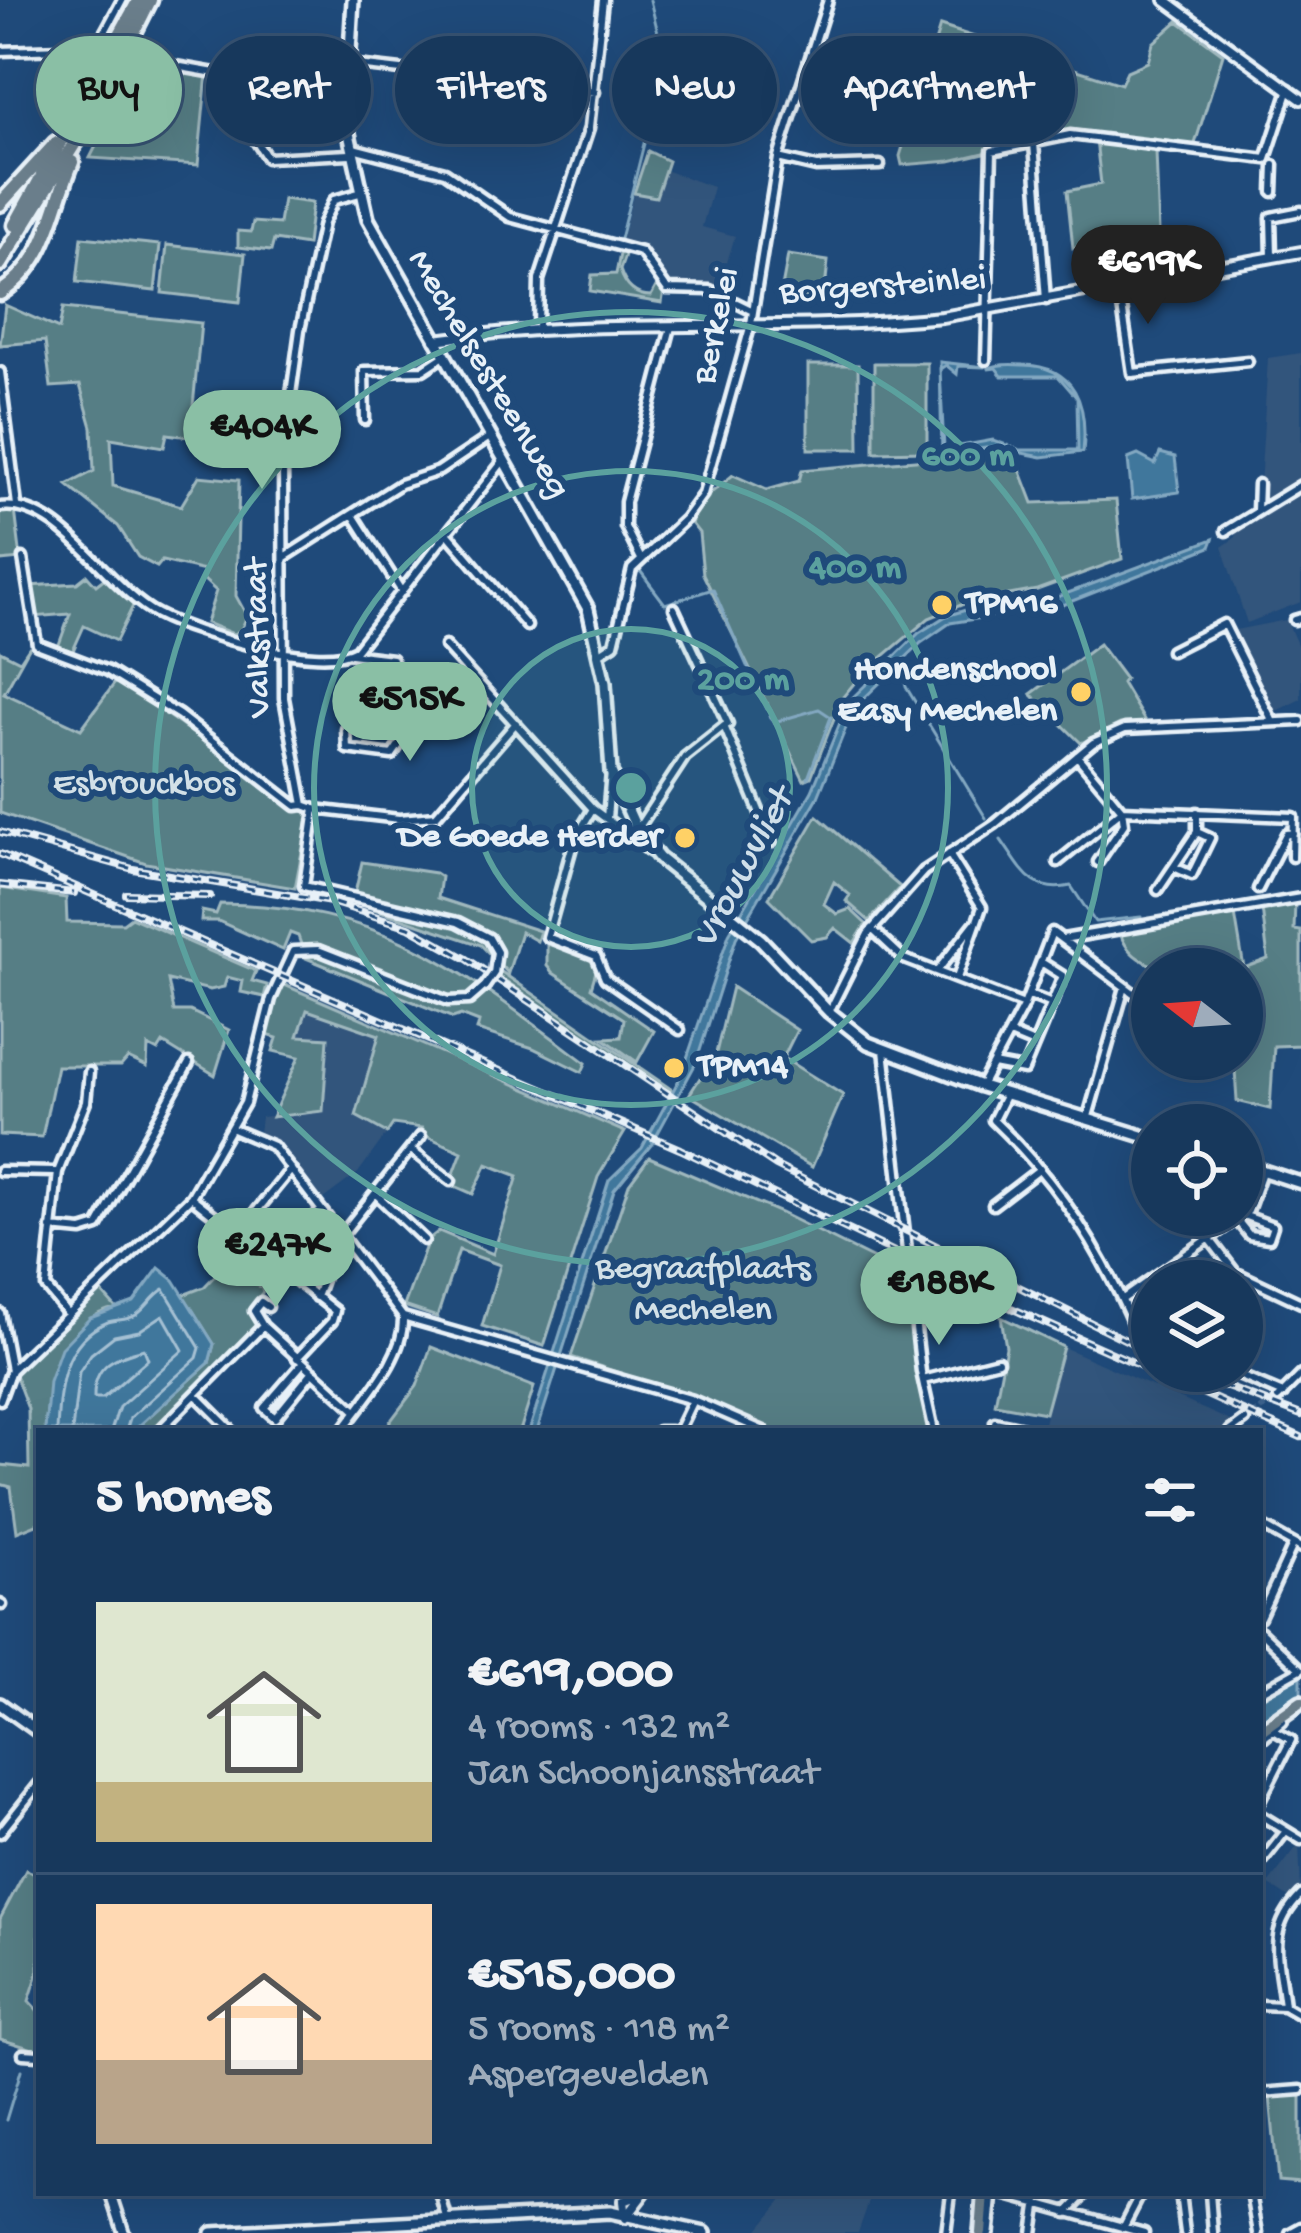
<!DOCTYPE html>
<html lang="en">
<head>
<meta charset="utf-8">
<style>
	body { margin:0; font-family:"Gochi Hand",sans-serif; background:#203f62; color:#f1f3f6; height:100vh; display:flex; flex-direction:column; font-size:45px; white-space:nowrap }
	* { box-sizing:border-box; margin:0 }
	p { font-size:39px; color:#9eacbb }
	.icon { flex:none; width:66px; height:66px; fill:none; stroke:currentColor; stroke-width:2; stroke-linecap:round; stroke-linejoin:round }
	.map { position:relative; flex:1; overflow:hidden }
	.panel { position:absolute; left:36px; top:1428px; width:1227px; height:768px; display:flex; flex-direction:column; background:#17385c; border-radius:0px; box-shadow:0 12px 48px #0002,0 0 0 3px #365272 }
	.panel>* { flex:none }
	.hud { position:absolute; left:36px; top:36px; width:1230px; height:108px; display:flex; gap:24px }
	.needle { width:78px; rotate:287deg }
	.controls { position:absolute; left:1131px; top:948px; display:grid; gap:24px }
	.controls a { display:grid; place-items:center; width:132px; height:132px; border-radius:50%; background:#17385c; box-shadow:0 12px 48px #0002,0 0 0 3px #365272; font-size:60px }
	.price { position:absolute; translate:-50% -102px; padding:0 27px; border-radius:42px; background:#8abfa5; color:#111; font-size:39px; line-height:78px; filter:drop-shadow(0 3px 6px #0008) }
	.price::after { content:''; position:absolute; left:50%; top:72px; width:36px; height:27px; margin-left:-18px; background:inherit; clip-path:polygon(0 0,100% 0,50% 100%) }
	.price.active { background:#222; color:#fff }
	ul { padding:0; list-style:none }
	li { display:flex; align-items:center; gap:36px; height:300px; padding:0 60px }
	li+li { border-top:3px solid #365272 }
	li span { display:grid; place-items:center; flex:none; width:336px; height:240px; border-radius:0px; color:#555 }
	li>.icon { margin-inline-start:auto }
	span .icon { width:144px; height:144px; fill:#fffc; stroke-width:1 }
	li b { font-size:51px }
	h2 { display:flex; justify-content:space-between; align-items:center; height:144px; padding:0 60px; font-size:51px }
	.chip { padding:0 42px; border-radius:54px; background:#17385c; box-shadow:0 12px 48px #0002,0 0 0 3px #365272; font-size:42px; line-height:108px }
	.chip.active { background:#8abfa5; color:#111 }
	.map>svg:first-child { display:block }
	.built { fill:#32547b }
	.green { fill:#577e85; stroke:#a0b8be; stroke-width:3 }
	.water { fill:#40779c; stroke:#83a8c1; stroke-width:3 }
	.lines { fill:none; stroke-linecap:round; stroke-linejoin:round }
	.shore { stroke:#a5c0d3; stroke-width:3 }
	.stream { stroke:#83a8c1; stroke-width:3 }
	.minor-tunnel { stroke:#3d638d; stroke-width:6; stroke-dasharray:6 3; stroke-linecap:butt }
	.minor-casing { stroke:#e8f1f8; stroke-width:15 }
	.tertiary-casing { stroke:#e8f1f8; stroke-width:16 }
	.secondary-casing { stroke:#e8f1f8; stroke-width:18 }
	.primary-casing { stroke:#e8f1f8; stroke-width:20 }
	.trunk-casing { stroke:#e8f1f8; stroke-width:21 }
	.minor { stroke:#1f4a7a; stroke-width:6 }
	.tertiary { stroke:#1f4a7a; stroke-width:8 }
	.secondary { stroke:#1f4a7a; stroke-width:9 }
	.primary { stroke:#6b7e8b; stroke-width:10 }
	.trunk { stroke:#6b7e8b; stroke-width:12 }
	.rail-casing { stroke:#e8f1f8; stroke-width:8 }
	.rail { stroke:#1f4a7a; stroke-width:3; stroke-dasharray:9; stroke-linecap:butt }
	.minor-bridge-casing { stroke:#e8f1f8; stroke-width:15; stroke-linecap:butt }
	.minor-bridge { stroke:#1f4a7a; stroke-width:6 }
	.ring { fill:none; stroke:#5ba19e; stroke-width:6 }
	.poi-dot { fill:#ffd166; stroke:#1f4a7a; stroke-width:4.5 }
	.labels { text-anchor:middle; dominant-baseline:central; stroke-width:12; stroke-linejoin:round; paint-order:stroke }
	.street-label { font-size:36px; fill:#e8f1f8; stroke:#1f4a7a }
	.poi-label { font-size:36px; font-weight:bold; fill:#e8f1f8; stroke:#1f4a7a; text-anchor:start }
	.park-label { font-size:36px; fill:#d2e0e7; stroke:#1f4a7a }
	.water-label { font-size:39px; font-style:italic; fill:#cfdfea; stroke:#1f4a7a }
	.centre { fill:#5ba19e; stroke:#1f4a7a; stroke-width:6 }
	.ring-label { font-size:36px; text-anchor:middle; font-weight:bold; fill:#5ba19e; stroke:#1f4a7a; stroke-width:12; stroke-linejoin:round; paint-order:stroke }
</style>
</head>
<body>
<div class="map">
<svg width="1301" height="2233" viewBox="0 0 1301 2233">
	<rect width="100%" height="100%" fill="#1f4a7a"/>
	<filter id="ink" filterUnits="userSpaceOnUse"><feTurbulence type="fractalNoise" baseFrequency=".00833" numOctaves="2"/><feDisplacementMap in="SourceGraphic" scale="24" xChannelSelector="R" yChannelSelector="G"/><feConvolveMatrix kernelMatrix="1 2 1 2 8 2 1 2 1" color-interpolation-filters="sRGB"/></filter>
	<g filter="url(#ink)">
		<path class="built" d="M642,162L713,187L702,227L735,236L719,289L670,286L648,256L621,242Z
			M1301,353V482L1259,502L1268,358Z
			M1301,493V602L1247,623L1222,547L1236,537L1235,531Z
			M1286,620L1301,653V699L1272,713L1230,631Z
			M306,1010L379,1034L357,1116L387,1133L358,1173L319,1202L282,1152L259,1133L261,1117L323,1110L327,1038L298,1036Z
			M1063,1347L1233,1422L1222,1431H1042Z
			M1299,1844L1301,1891L1292,1900L1268,1884Z
			M788,2193H872L858,2233H755Z"/>
		<path class="green" d="M1178,21L1223,54L1194,147L1070,133L950,161L902,165L900,156L940,26L1121,84L1127,71L1148,62L1153,43Z
			M163,66L207,73L198,165L90,158L126,87L150,91V99L158,100Z
			M1096,140L1156,151L1160,260L1111,266L1108,241L1073,248L1067,191L1101,184Z
			M648,151L668,161L656,197L634,193Z
			M283,199L312,203L307,245L274,240L271,251L238,247V231L251,232L253,222L279,224Z
			M82,237L160,245L155,291L77,282Z
			M167,245L245,254L240,302L162,293Z
			M621,249L627,250L620,270C625,286 634,296 651,296L658,283L664,290L662,303L590,291L592,275L616,274Z
			M788,255L828,261L824,299L781,293Z
			M5,305L59,329L63,308L201,323L192,417L243,426L241,444L167,434L164,447L111,438L113,486L181,506L199,476L239,480L236,596L247,616L241,630L233,634L206,623L216,591L203,579L205,571L162,561L157,567L138,557L118,526L67,485L94,471L92,427L80,385L51,387L45,341L0,345Z
			M874,363H927V451L874,452Z
			M808,365H858L859,449H808Z
			M972,455L1018,464L1033,503L1116,500L1122,559L1037,590L966,603L929,618L861,675L842,698L811,777L804,780L703,574L699,533L691,523L706,497L733,475L767,490L799,481L802,470Z
			M15,510L21,559L0,561V511Z
			M87,575L96,585L105,578L134,604L116,641L84,626L71,655L57,650L70,614L33,617L29,586L77,583Z
			M1099,644L1125,679L1122,683L1146,723L1120,724L1081,743L1031,694Z
			M30,646L4,693L81,729L117,680L309,815L295,888L146,863L0,813V651L20,661Z
			M817,816L900,887L869,921L846,901L850,895L834,882L824,904L837,914L850,909L866,924L854,943L835,928L827,937L811,940L769,898Z
			M362,862L435,873L441,877L438,898L540,931L537,941L521,932L508,973L481,945L353,902Z
			M0,888L66,898L67,922L123,923L131,917L256,971L252,981L267,985L264,997L241,992L243,981L227,977L224,987L210,990L168,980L174,1011H190L229,1030L215,1075L163,1043L158,1051L148,1046L147,1067L128,1058L121,1066H57L42,1137L0,1135Z
			M1295,902L1294,930L1301,931V1045L1274,1046L1270,1109L1237,1101L1235,1070L1219,1059H1242V969C1201,969 1136,982 1120,933L1235,914L1244,968L1268,959L1262,908Z
			M220,904C384,906 462,970 586,1063L582,1072L533,1048L477,1030L479,1022L461,1015L453,1018L306,958L298,936L290,933L283,950L218,921H201L202,911L216,914Z
			M547,942L599,961L591,988L654,1031L637,1062L603,1038L621,1037L624,1019L553,973L547,966Z
			M500,971L671,1089L669,1094L497,975Z
			M280,983L625,1132L598,1177L544,1346L482,1326L500,1265L459,1250L437,1317L404,1306L428,1240L439,1231L493,1254L518,1176L487,1164L473,1194L450,1184L462,1152L424,1135L422,1128L393,1124L387,1133L356,1116L379,1035L307,1010L298,1036L328,1038L323,1111L272,1117L299,1057L273,1051L277,1038L267,1035Z
			M732,987L797,1030L783,1058L843,1095L812,1167L689,1095L716,1053Z
			M649,1157L781,1213L904,1274L931,1431H773L714,1404L571,1357L629,1184Z
			M227,1263L264,1290L259,1297L264,1302L252,1317L260,1324L231,1359L152,1431H133L209,1363L214,1344L183,1295L204,1287Z
			M98,1288L116,1308C67,1316 47,1388 45,1431H39V1523L17,1532L11,1487L0,1484V1465L29,1468L28,1409L14,1372Z
			M1001,1317L1063,1347L1045,1413L995,1404L1006,1347Z
			M431,1347L534,1387L520,1431H383L417,1386Z
			M26,1870L39,1875V1970L29,2001L39,2012V2051L0,2039V1919Z
			M1301,2092V2183L1278,2181L1270,2096Z"/>
		<path class="water" d="M979,68L987,75L985,89L973,106L956,109L957,84Z
			M940,362L985,367L958,366L957,374L946,365L940,369L944,449L993,440L1020,450H1078L1077,398L1058,376H1002L996,368L988,369C995,364 1010,364 1023,365C1076,366 1088,405 1083,452L1042,457L992,447L942,455Z
			M1160,453L1175,457L1179,492L1132,499L1128,459L1138,455L1155,464Z
			M1213,539L1210,547L1062,605L950,623L921,643L854,708L818,797L736,938L696,1063L652,1144L614,1190L537,1431H529L609,1180L642,1148L681,1076L729,934L812,791L849,701L919,633L946,616L979,606L1052,599Z
			M159,1268L174,1280L214,1344L209,1363L133,1431H45L49,1381L61,1348L90,1318L134,1302Z
			M1301,1674V1697L1260,1724V1698Z"/>
		<g class="lines">
			<path class="shore" d="M144,1349L148,1359L103,1398H94C93,1364 116,1356 144,1349Z
				M57,1431C59,1390 62,1340 108,1322C117,1319 127,1321 136,1315C147,1308 153,1295 164,1289L200,1348L197,1358L130,1418L126,1431
				M72,1431L79,1372L91,1354L114,1336L139,1331L163,1315L183,1350L119,1407L111,1431"/>
			<path class="stream" d="M619,243L661,76L663,53L650,0
				M638,568L665,604L713,589L766,709
				M904,676L906,687L986,818
				M769,716L774,722L819,709L831,717L808,778
				M1001,840C1022,869 1031,895 1071,886L1095,922L1141,917
				M17,2084L21,2070
				M6,2120L16,2087"/>
			<path class="minor-tunnel" d="M1245,1420L1278,1398"/>
			<defs>
				<path id="minor" d="M0,51L96,48L122,0
					M158,63L249,79L256,141L267,158L350,154
					M348,64L595,92
					M1034,143L1046,300
					M353,148L445,172L510,217L641,252L667,289L710,290L753,311
					M778,158L816,167L880,165
					M1273,192L1274,165
					M1272,256L1271,217L1301,211
					M1119,286L1132,373L1248,361
					M538,327L539,280L589,128L603,0
					M986,360L992,151L1070,135L1266,159L1289,89
					M0,372L17,505
					M365,420L364,371L423,370L444,356
					M0,507C60,499 106,587 157,614C195,634 319,671 356,650L504,460
					M1257,510L1258,484
					M353,515L402,592
					M1226,531L1301,485
					M447,533L527,626
					M285,557L400,484L439,471L491,436
					M23,558L37,644L108,671L179,715L296,806L304,805
					M641,559L625,527V502L671,327
					M674,608L728,724L724,726L772,842
					M1294,620L1301,618
					M445,646L593,809
					M1171,651L1224,624L1273,722
					M600,653L614,644L632,569L685,519L703,494L751,324L778,158L828,0
					M346,729L347,749L392,755L412,726L394,710L392,659L351,654
					M1077,756L1122,810L1293,817L1292,857
					M315,809L304,805L284,698L283,451L300,330L323,223L334,200L359,193
					M315,809L304,886L458,922L489,938L497,952L494,973
					M315,809L399,819L436,816L516,723
					M607,818L611,772
					M637,830L685,757L724,726
					M651,852L593,809L574,840L547,937L596,956L605,978L680,1030
					M949,854L982,907L957,978
					M1058,862L1122,810
					M1098,862L1124,824L1122,810
					M1174,867L1192,875L1210,838L1197,832
					M1258,889L1286,834L1293,833
					M1158,890L1197,832V812
					M872,929L904,959L1024,1005
					M1063,939L1301,898
					M938,970L974,924
					M1029,995L1052,1004
					M829,1012L868,934L924,871L995,824L1093,743L1125,729L1301,721
					M1010,1034L1034,1044
					M884,1050L921,1372L934,1431
					M993,1064L1024,1070L1063,976L1041,962
					M981,1086L1024,1005L1052,932L1152,1007
					M1006,1094L993,1120C1056,1179 1103,1252 1136,1332L1152,1338
					M1087,1120L1125,987
					M233,1129L273,1146L403,1317C405,1358 364,1399 342,1431
					M411,1150L451,1181
					M0,1171L56,1172
					M377,1195L424,1240
					M191,1197L335,1311L332,1321L297,1358
					M993,1205L1040,1169
					M1236,1219L1249,1235L1269,1238L1273,1226L1243,1215
					M51,1228L82,1231L98,1226L189,1063
					M237,1235L291,1169
					M341,1236L421,1136
					M1209,1238L1235,1272L1301,1303
					M275,1265L321,1210
					M289,1275L320,1282
					M316,1297L328,1263L349,1247
					M1123,1299L1248,1211L1262,1172
					M0,1313L11,1370
					M68,1314L46,1287L58,1172L86,1102L89,1072
					M403,1317L693,1400L764,1431
					M263,1326L254,1311L261,1302L268,1307
					M303,1363L264,1408L275,1418L313,1371
					M1229,1371L1283,1394
					M923,1380L998,1361
					M198,1397L232,1431
					M1278,1398L1301,1375
					M0,1400L11,1370L191,1197L245,1103L271,999L293,951L318,950L448,1001L469,1000L485,986
					M995,1422L1038,1431
					M159,1431L263,1326L356,1411
					M658,1431H670
					M678,1431L693,1400
					M1230,1431L1245,1420
					M1260,1525L1301,1548
					M0,1604L2,1605
					M1260,1617L1293,1545
					M1260,1631L1300,1669
					M1260,1692L1301,1669
					M1260,1741L1283,1721
					M1260,1801L1291,1740L1272,1729
					M1260,1815L1301,1840
					M0,1833L39,1784
					M1260,1864L1286,1831
					M1260,2005L1284,2006L1301,2016
					M1284,2006C1279,1959 1265,1931 1301,1895
					M23,2054L39,2055
					M1260,2093L1301,2090
					M440,2193L448,2222
					M1000,2193L1144,2233
					M1180,2193L1185,2233
					M1210,2193L1213,2233
					M1251,2193L1258,2233
					M1067,2213L1086,2193
					M1123,2228L1141,2193
					M946,2233L951,2193
					M1033,2233L1039,2193
					M1290,2233L1301,2227"/>
				<path id="tertiary" d="M1165,0L1301,99
					M435,340C604,316 773,334 942,317L1301,252
					M111,2193L124,2233
					M644,2193L625,2218L623,2201Z"/>
				<path id="secondary" d="M353,0L346,120L368,219L588,609L605,683L611,772L637,830L659,858L761,940L829,1012L868,1043L981,1086L1152,1139
					M1242,1164L1301,1183
					M0,1704L39,1732
					M212,2233L610,2212L705,2233
					M988,2233L992,2193"/>
				<path id="primary" d="M1260,1731L1301,1702
					M981,2233L984,2193"/>
				<path id="trunk" d="M0,204L56,143
					M15,225L139,0
					M0,264L91,117L150,0
					M0,293C49,261 51,212 72,162"/>
			</defs>
			<use href="#minor" class="minor-casing"/>
			<use href="#tertiary" class="tertiary-casing"/>
			<use href="#secondary" class="secondary-casing"/>
			<use href="#primary" class="primary-casing"/>
			<use href="#trunk" class="trunk-casing"/>
			<use href="#minor" class="minor"/>
			<use href="#tertiary" class="tertiary"/>
			<use href="#secondary" class="secondary"/>
			<use href="#primary" class="primary"/>
			<use href="#trunk" class="trunk"/>
			<defs>
				<path id="rail" d="M0,832L133,869L331,902L409,927L467,959L776,1166L1152,1353
					M0,854L680,1149L1011,1308L1301,1437
					M0,885L74,893
					M126,894L210,896
					M1206,1379L1301,1415"/>
			</defs>
			<use href="#rail" class="rail-casing"/>
			<use href="#rail" class="rail"/>
			<defs>
				<path id="minor-bridge" d="M485,986L494,973"/>
			</defs>
			<use href="#minor-bridge" class="minor-bridge-casing"/>
			<use href="#minor-bridge" class="minor-bridge"/>
		</g>
	</g>
	<circle cx="631" cy="788" r="159" fill="#5ba19e" fill-opacity=".12"/>
	<g class="ring">
		<circle cx="631" cy="788" r="159"/>
		<circle cx="631" cy="788" r="317"/>
		<circle cx="631" cy="788" r="476"/>
	</g>
	<g class="poi-dot">
		<circle cx="942" cy="605" r="12"/>
		<circle cx="1081" cy="692" r="12"/>
		<circle cx="685" cy="838" r="12"/>
		<circle cx="674" cy="1068" r="12"/>
	</g>
	<g class="labels">
		<g class="street-label">
			<text transform="translate(883 288) rotate(-4)">Borgersteinlei</text>
			<text transform="translate(718 326) rotate(-78)">Berkelei</text>
			<text transform="translate(487 375) rotate(59)">Mechelsesteenweg</text>
			<text transform="translate(260 638) rotate(-91)">Valkstraat</text>
		</g>
		<g class="poi-label">
			<text x="966" y="605">TPM16</text>
			<text x="1057" y="671" text-anchor="end">Hondenschool<tspan x="1057" dy="41">Easy Mechelen</tspan></text>
			<text x="661" y="838" text-anchor="end">De Goede Herder</text>
			<text x="698" y="1068">TPM14</text>
		</g>
		<g class="park-label">
			<text x="144" y="785">Esbrouckbos</text>
			<text x="703" y="1270">Begraafplaats<tspan x="703" dy="41">Mechelen</tspan></text>
		</g>
		<g class="water-label">
			<text transform="translate(745 870) rotate(-62)">Vrouwvliet</text>
		</g>
	</g>
	<circle cx="631" cy="788" r="18" class="centre"/>
	<g class="ring-label">
		<text x="968" y="464">600 m</text>
		<text x="855" y="576">400 m</text>
		<text x="743" y="688">200 m</text>
	</g>
</svg>
<div class="controls">
<a><svg class="needle" viewBox="-14 -14 28 28"><path d="M0-13l5 13h-10z" fill="#e53935"/><path d="M0 13l5-13h-10z" fill="#9eacbb"/></svg></a>
<a><svg class="icon" aria-label="locate" viewBox="0 0 24 24"><circle cx="12" cy="12" r="6"/><path d="M12 2v4M12 18v4M2 12h4M18 12h4"/></svg></a>
<a><svg class="icon" aria-label="layers" viewBox="0 0 24 24"><path d="M12 4l9 5-9 5-9-5zM3 14l9 5 9-5"/></svg></a>
</div>
<b class="price active" style="left:1148px;top:327px">€619K</b>
<b class="price" style="left:262px;top:492px">€404K</b>
<b class="price" style="left:410px;top:764px">€515K</b>
<b class="price" style="left:276px;top:1310px">€247K</b>
<b class="price" style="left:939px;top:1348px">€188K</b>
<div class="hud">
<a class="chip active">Buy</a>
<a class="chip">Rent</a>
<a class="chip">Filters</a>
<a class="chip">New</a>
<a class="chip">Apartment</a>
</div>
<section class="panel">
<h2>5 homes<svg class="icon" aria-label="filters" viewBox="0 0 24 24"><path d="M4 7h16M4 17h16"/><circle cx="9" cy="7" r="2"/><circle cx="15" cy="17" r="2"/></svg></h2>
<ul>
<li><span style="background:linear-gradient(#dfe7d0 75%,#c2b280 0)"><svg class="icon" aria-label="home" viewBox="0 0 24 24"><path d="M3 11l9-7 9 7M6 9v11h12V9"/></svg></span><div><b>€619,000</b><p>4 rooms · 132 m²</p><p>Jan Schoonjansstraat</p></div></li>
<li><span style="background:linear-gradient(#ffd9b3 65%,#b9a48a 0)"><svg class="icon" aria-label="home" viewBox="0 0 24 24"><path d="M3 11l9-7 9 7M6 9v11h12V9"/></svg></span><div><b>€515,000</b><p>5 rooms · 118 m²</p><p>Aspergevelden</p></div></li>
</ul>
</section>
</div>
</body>
</html>
